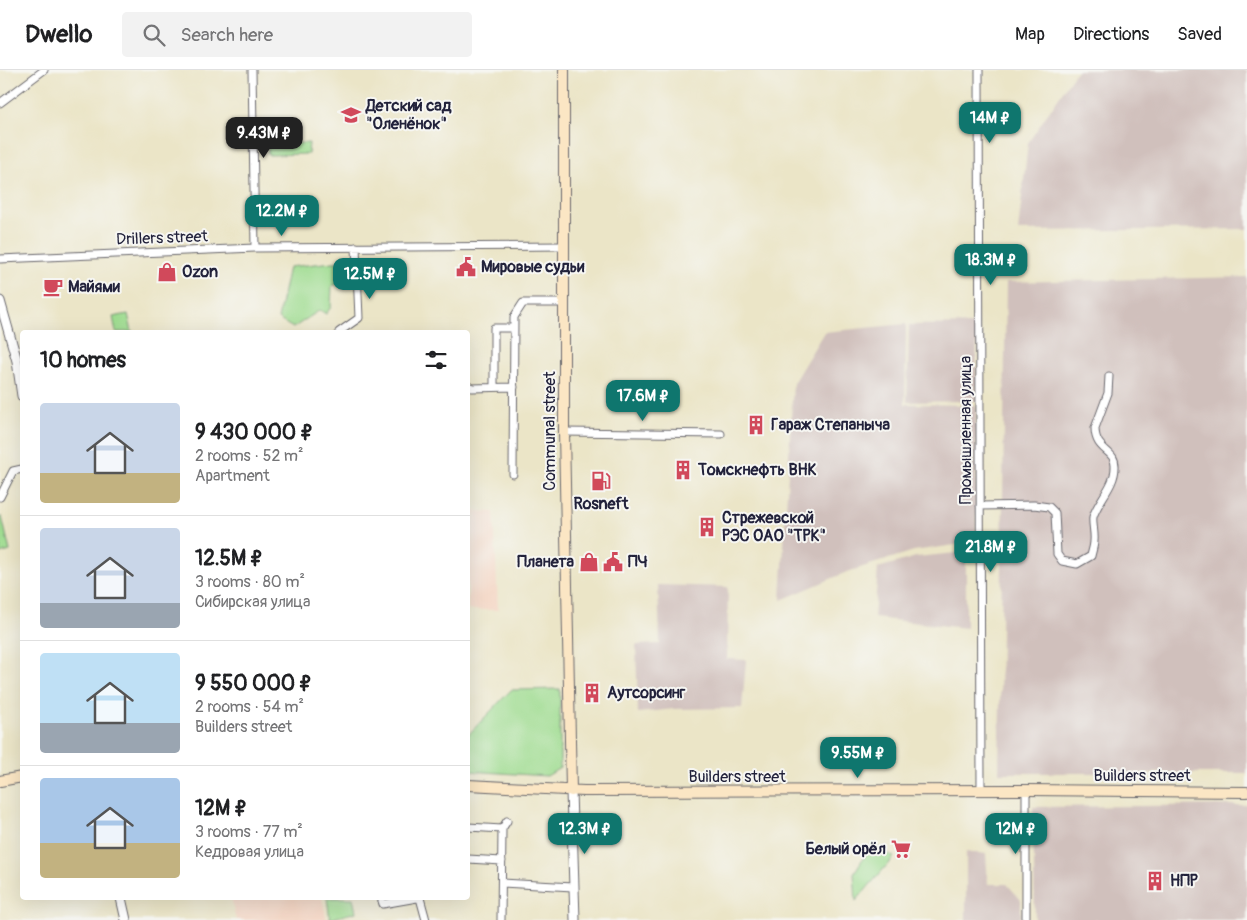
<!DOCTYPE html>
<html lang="en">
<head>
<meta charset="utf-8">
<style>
	body { margin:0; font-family:Pangolin,sans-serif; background:#f2f2f2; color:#202124; height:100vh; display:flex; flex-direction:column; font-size:19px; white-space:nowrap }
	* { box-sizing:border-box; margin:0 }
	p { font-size:16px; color:#757577 }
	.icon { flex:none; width:28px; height:28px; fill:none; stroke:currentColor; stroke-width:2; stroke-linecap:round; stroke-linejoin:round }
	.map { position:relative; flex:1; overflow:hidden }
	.sheet { position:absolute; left:20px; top:260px; width:450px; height:570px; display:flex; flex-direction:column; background:#fff; border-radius:5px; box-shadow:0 5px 20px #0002 }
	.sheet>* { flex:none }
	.price { position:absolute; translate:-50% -42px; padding:0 11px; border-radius:10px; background:#0f766e; color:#fff; font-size:16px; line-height:32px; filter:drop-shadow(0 1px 2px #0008) }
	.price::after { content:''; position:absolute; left:50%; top:30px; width:15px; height:11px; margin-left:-8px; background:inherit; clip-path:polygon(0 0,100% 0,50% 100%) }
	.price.selected { background:#222; color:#fff }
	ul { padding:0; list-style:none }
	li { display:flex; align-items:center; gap:15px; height:125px; padding:0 20px }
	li+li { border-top:1px solid #e0e0e0 }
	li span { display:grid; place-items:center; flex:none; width:140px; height:100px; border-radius:5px; color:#555 }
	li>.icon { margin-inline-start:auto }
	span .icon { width:60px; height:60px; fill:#fffc; stroke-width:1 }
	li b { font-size:21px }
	h2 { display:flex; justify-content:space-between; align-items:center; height:60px; padding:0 20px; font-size:21px }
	header { display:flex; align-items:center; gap:30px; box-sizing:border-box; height:70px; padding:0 25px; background:#fff; border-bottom:1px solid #e0e0e0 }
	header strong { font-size:24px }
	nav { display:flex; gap:28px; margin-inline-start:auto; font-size:18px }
	.search { width:350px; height:45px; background:#f2f2f2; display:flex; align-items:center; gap:12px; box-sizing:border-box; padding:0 18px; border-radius:5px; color:#757577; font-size:19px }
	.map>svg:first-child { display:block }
	.built { fill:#f4d3c0 }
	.industrial { fill:#d0c0bc }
	.green { fill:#9fdc90; stroke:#607f66 }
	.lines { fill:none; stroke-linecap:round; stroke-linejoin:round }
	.minor-casing { stroke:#68666c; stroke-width:9 }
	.tertiary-casing { stroke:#68666c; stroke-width:11 }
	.secondary-casing { stroke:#68666c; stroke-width:12 }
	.minor { stroke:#fff; stroke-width:7 }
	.tertiary { stroke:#fff; stroke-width:9 }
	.secondary { stroke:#fbe6c4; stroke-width:10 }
	.labels { text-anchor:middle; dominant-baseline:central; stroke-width:4; stroke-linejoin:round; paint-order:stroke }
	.poi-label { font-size:16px; font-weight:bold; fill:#22223b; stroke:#f6f6f2; text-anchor:start }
	.street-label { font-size:16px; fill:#22223b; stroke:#f6f6f2 }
</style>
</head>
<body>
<header>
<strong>Dwello</strong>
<div class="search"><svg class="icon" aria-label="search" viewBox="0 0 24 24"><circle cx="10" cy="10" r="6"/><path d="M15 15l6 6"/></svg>Search here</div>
<nav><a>Map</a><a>Directions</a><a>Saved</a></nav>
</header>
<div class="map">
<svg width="1247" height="850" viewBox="0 0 1247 850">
	<rect width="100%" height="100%" fill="#f6f6f2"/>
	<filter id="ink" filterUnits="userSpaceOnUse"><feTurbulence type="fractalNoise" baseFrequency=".02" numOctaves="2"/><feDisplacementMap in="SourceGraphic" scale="10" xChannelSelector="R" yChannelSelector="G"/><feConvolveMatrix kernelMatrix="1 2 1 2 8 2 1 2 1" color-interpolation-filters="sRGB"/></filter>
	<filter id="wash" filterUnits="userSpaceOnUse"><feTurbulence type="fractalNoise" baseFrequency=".0096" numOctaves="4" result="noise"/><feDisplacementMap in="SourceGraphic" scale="20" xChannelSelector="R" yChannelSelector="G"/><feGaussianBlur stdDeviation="1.12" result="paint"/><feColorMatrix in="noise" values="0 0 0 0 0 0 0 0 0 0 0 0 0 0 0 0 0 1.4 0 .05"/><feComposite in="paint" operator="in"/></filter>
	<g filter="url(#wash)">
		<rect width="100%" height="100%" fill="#ebe5c7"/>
		<path class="built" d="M468,441L494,442L498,540H468Z
			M231,828H322L327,850H236Z"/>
		<path class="industrial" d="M1077,0H1247V159L1018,161L1028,73Z
			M1247,207V703H999L1006,212Z
			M906,254L905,334L976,335V472L914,481L847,502L781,530L793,313L824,262Z
			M977,254L976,331L907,332L909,255Z
			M966,482V558L874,548L878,498L916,487Z
			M658,515L728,517L727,589L746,590L742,638L674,639L638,643L636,575L660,574Z
			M1247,735V850H1035L1033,737Z
			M966,781L986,784L988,814H1007L1021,830V850H966Z"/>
		<path class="green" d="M309,73L308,84L268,85V74Z
			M333,192H354L353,214L332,215L331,237L326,244L320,240L293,258L278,249L289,197Z
			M128,244L132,262H116L113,247Z
			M0,447H2L10,481L0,484Z
			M560,619V698L547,706L468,701V665L511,620Z
			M872,774L894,787L856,831L854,803Z
			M327,828H353L356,842L330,849Z"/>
	</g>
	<g filter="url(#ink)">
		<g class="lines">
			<defs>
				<path id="minor" d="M252,0L255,178
					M979,0L981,721
					M0,33L44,0
					M0,189L255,178L564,176
					M339,262L359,248L356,177
					M468,316L472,318L514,317
					M494,317V258H513
					M564,362L721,364
					M513,404L514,247L523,233H564
					M0,427L13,401L22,399
					M980,436L1034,435L1049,437L1055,443L1057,484L1062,491L1077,494L1091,486C1092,481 1094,476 1094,471C1095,463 1092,454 1093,447C1098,430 1115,416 1115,397C1116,379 1095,382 1095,358L1108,323L1109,306
					M1026,720V850
					M468,757L502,759L501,850
					M502,759L507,751
					M468,789L502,791
					M502,813L573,817
					M381,828L383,834L417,828
					M420,828L426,850"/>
				<path id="tertiary" d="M0,231L17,291L22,326
					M571,721L575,850
					M121,828L126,850"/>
				<path id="secondary" d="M564,0V362L571,721
					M0,711L22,707
					M468,715L584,721L1026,720L1247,722"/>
			</defs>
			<use href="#minor" class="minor-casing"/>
			<use href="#tertiary" class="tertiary-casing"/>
			<use href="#secondary" class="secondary-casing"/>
			<use href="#minor" class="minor"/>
			<use href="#tertiary" class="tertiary"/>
			<use href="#secondary" class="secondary"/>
		</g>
	</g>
	<defs>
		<symbol id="school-bare" viewBox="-9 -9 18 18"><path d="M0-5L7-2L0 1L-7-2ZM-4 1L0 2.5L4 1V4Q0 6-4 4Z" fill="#d1495b" stroke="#f6f6f2" stroke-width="2.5" paint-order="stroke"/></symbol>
		<symbol id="civic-bare" viewBox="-9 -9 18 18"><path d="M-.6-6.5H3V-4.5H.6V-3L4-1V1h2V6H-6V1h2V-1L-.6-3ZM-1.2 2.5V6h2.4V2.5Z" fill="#d1495b" stroke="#f6f6f2" stroke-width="2.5" paint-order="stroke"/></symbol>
		<symbol id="shop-bare" viewBox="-9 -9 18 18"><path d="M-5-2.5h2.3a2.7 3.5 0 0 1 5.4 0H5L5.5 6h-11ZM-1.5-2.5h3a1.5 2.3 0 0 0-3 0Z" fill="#d1495b" stroke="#f6f6f2" stroke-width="2.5" paint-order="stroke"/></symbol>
		<symbol id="cafe-bare" viewBox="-9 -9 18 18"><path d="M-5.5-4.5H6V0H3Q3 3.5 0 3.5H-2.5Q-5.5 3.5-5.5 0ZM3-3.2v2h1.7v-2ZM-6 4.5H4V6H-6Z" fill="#d1495b" stroke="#f6f6f2" stroke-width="2.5" paint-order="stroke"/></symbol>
		<symbol id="building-bare" viewBox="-9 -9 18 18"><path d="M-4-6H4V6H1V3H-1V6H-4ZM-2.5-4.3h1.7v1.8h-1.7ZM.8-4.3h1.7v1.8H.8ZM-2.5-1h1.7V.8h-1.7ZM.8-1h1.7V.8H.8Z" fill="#d1495b" stroke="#f6f6f2" stroke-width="2.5" paint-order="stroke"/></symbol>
		<symbol id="fuel-bare" viewBox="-9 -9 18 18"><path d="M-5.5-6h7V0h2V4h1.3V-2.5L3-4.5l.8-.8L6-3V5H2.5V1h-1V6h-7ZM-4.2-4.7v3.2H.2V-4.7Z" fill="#d1495b" stroke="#f6f6f2" stroke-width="2.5" paint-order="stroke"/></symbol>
		<symbol id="supermarket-bare" viewBox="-9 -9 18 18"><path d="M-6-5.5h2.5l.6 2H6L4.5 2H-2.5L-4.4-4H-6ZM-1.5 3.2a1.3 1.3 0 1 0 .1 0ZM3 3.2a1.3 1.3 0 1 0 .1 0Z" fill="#d1495b" stroke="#f6f6f2" stroke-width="2.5" paint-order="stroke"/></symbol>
	</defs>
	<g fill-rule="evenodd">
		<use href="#school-bare" x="337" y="31" width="28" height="28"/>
		<use href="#civic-bare" x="452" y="183" width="28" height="28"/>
		<use href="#shop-bare" x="153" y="188" width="28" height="28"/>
		<use href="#cafe-bare" x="39" y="203" width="28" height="28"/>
		<use href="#building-bare" x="742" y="341" width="28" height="28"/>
		<use href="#building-bare" x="669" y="386" width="28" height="28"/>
		<use href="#fuel-bare" x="587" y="397" width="28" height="28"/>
		<use href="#building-bare" x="693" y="443" width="28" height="28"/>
		<use href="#shop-bare" x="575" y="478" width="28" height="28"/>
		<use href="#civic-bare" x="599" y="478" width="28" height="28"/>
		<use href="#building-bare" x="578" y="609" width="28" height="28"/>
		<use href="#supermarket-bare" x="887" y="765" width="28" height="28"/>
		<use href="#building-bare" x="1141" y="797" width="28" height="28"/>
	</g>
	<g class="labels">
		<g class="poi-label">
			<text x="366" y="36">Детский сад<tspan x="366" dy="18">"Оленёнок"</tspan></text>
			<text x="481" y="197">Мировые судьи</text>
			<text x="182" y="202">Ozon</text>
			<text x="68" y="217">Майями</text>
			<text x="771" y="355">Гараж Степаныча</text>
			<text x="698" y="400">Томскнефть ВНК</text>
			<text x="601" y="434" text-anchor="middle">Rosneft</text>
			<text x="722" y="448">Стрежевской<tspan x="722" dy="18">РЭС ОАО "ТРК"</tspan></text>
			<text x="574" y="492" text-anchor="end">Планета</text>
			<text x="628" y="492">ПЧ</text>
			<text x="607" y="623">Аутсорсинг</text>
			<text x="886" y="779" text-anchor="end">Белый орёл</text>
			<text x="1170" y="811">НПР</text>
		</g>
		<g class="street-label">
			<text transform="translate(162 168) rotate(-2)">Drillers street</text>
			<text transform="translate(966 360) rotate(-90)">Промышленная улица</text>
			<text transform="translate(550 361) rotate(-90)">Communal street</text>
			<text x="1142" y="706">Builders street</text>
			<text x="737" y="707">Builders street</text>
		</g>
	</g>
</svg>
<b class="price" style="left:990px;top:74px">14M ₽</b>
<b class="price selected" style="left:264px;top:89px">9.43M ₽</b>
<b class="price" style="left:282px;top:167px">12.2M ₽</b>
<b class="price" style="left:991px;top:216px">18.3M ₽</b>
<b class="price" style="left:370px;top:230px">12.5M ₽</b>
<b class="price" style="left:643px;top:352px">17.6M ₽</b>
<b class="price" style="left:991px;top:503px">21.8M ₽</b>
<b class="price" style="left:858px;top:709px">9.55M ₽</b>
<b class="price" style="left:585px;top:785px">12.3M ₽</b>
<b class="price" style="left:1016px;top:785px">12M ₽</b>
<section class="sheet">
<h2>10 homes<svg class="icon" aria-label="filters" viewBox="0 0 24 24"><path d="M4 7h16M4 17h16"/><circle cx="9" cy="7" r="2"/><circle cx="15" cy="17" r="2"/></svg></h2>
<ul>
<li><span style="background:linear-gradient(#c9d6e8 70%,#c2b280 0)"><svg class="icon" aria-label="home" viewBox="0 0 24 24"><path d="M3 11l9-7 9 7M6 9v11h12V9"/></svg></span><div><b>9 430 000 ₽</b><p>2 rooms · 52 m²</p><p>Apartment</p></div></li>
<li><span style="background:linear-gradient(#c9d6e8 75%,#9aa5b1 0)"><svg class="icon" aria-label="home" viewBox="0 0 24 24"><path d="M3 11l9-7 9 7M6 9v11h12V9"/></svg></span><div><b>12.5M ₽</b><p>3 rooms · 80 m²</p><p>Сибирская улица</p></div></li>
<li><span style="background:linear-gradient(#bfe0f5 70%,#9aa5b1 0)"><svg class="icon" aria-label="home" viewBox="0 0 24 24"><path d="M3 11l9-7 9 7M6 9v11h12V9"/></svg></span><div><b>9 550 000 ₽</b><p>2 rooms · 54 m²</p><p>Builders street</p></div></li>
<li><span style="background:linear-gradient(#a9c7e8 65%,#c2b280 0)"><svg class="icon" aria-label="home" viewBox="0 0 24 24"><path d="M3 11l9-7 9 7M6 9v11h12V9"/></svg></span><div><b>12M ₽</b><p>3 rooms · 77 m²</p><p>Кедровая улица</p></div></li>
</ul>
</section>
</div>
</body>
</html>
